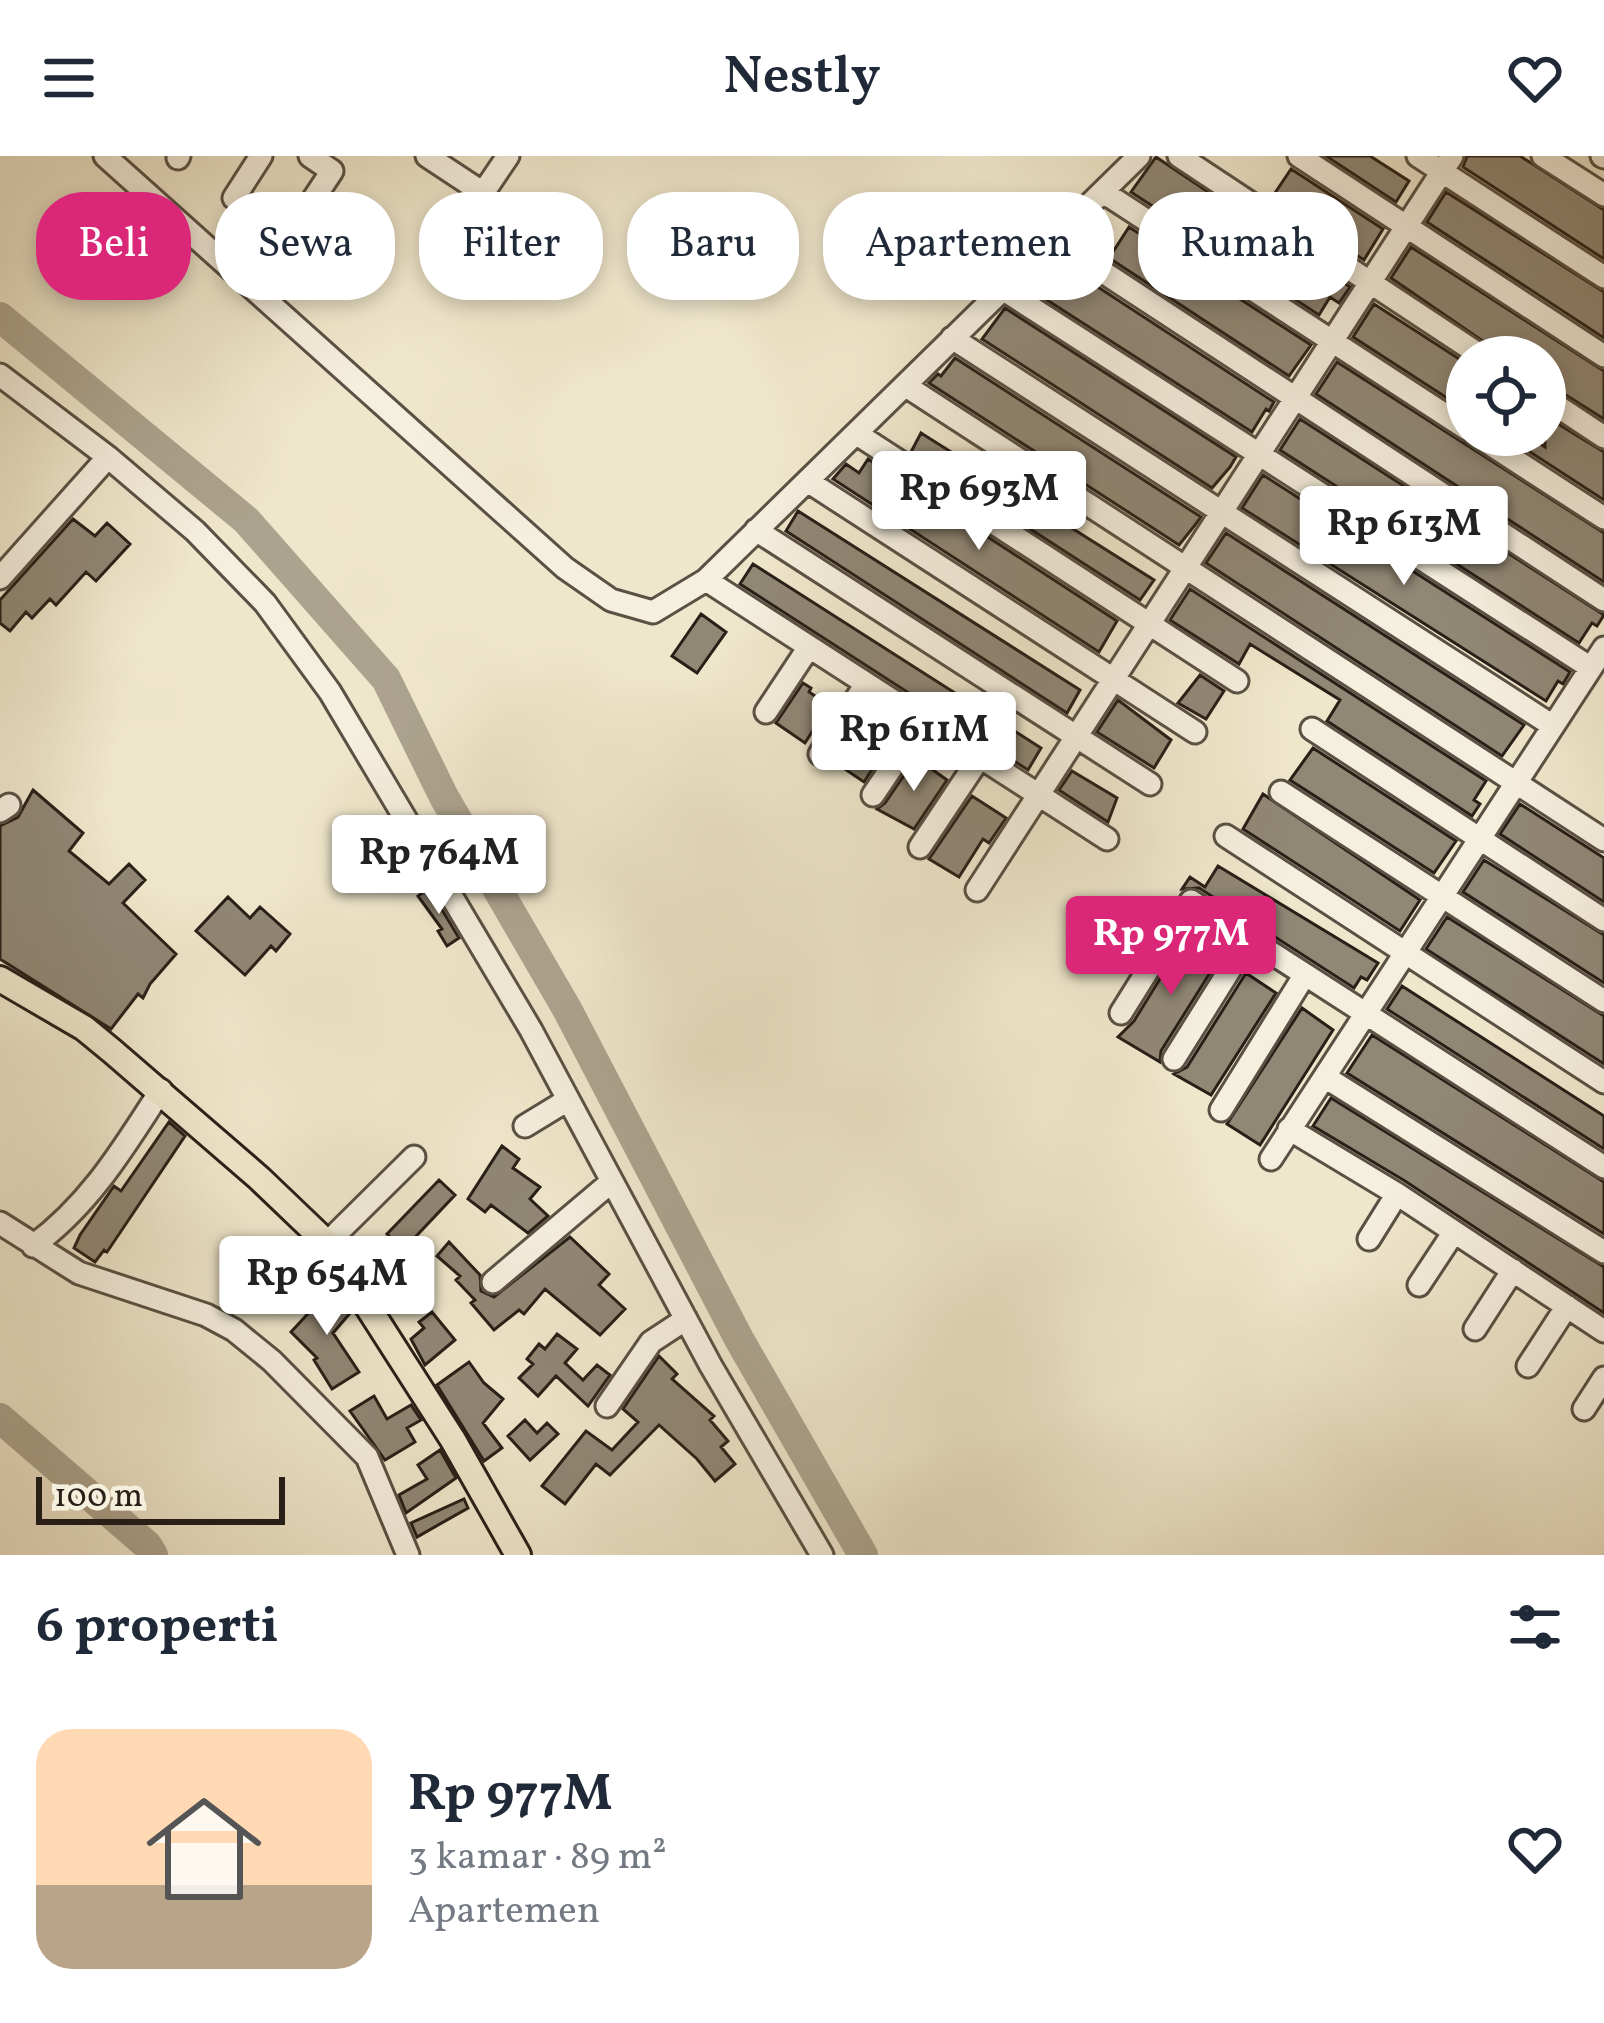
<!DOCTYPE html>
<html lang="id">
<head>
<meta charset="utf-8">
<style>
	body { margin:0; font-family:Vollkorn,serif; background:#f6f6f7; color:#1f2937; height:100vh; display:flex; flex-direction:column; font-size:45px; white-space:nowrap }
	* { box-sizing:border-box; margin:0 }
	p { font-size:39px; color:#747a83 }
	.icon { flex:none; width:66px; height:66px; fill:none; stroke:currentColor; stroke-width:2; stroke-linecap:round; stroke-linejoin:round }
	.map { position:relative; height:1399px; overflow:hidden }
	.drawer { display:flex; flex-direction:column; background:#fff; flex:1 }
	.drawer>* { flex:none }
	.banner { position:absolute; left:36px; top:36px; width:1533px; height:108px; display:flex; gap:24px }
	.controls { position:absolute; left:1446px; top:180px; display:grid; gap:24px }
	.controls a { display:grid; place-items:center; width:120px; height:120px; border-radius:50%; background:#fff; box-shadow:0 6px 18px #0003; font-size:60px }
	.scale { position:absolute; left:36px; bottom:30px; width:249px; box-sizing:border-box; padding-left:12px; border:6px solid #291f17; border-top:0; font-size:33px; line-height:42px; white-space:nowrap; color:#291f17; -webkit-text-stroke:9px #f5efde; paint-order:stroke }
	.price { position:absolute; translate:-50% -102px; padding:0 27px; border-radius:12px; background:#fff; color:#222; font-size:39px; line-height:78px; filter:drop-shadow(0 3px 6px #0008) }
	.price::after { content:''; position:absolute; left:50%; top:72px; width:36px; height:27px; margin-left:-18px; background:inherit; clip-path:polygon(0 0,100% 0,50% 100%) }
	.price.active { background:#db2777; color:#fff }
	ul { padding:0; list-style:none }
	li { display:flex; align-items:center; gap:36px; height:300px; padding:0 36px }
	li+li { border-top:3px solid #e0e1e3 }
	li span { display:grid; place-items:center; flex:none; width:336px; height:240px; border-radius:36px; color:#555 }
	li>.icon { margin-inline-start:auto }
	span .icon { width:144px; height:144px; fill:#fffc; stroke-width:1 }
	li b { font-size:51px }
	h2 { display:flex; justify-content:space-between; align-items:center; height:144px; padding:0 36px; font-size:51px }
	.pill { padding:0 42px; border-radius:48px; background:#fff; box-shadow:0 6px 18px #0003; font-size:42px; line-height:108px }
	.pill.active { background:#db2777; color:#fff }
	header { display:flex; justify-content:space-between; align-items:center; height:156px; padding:0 36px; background:#fff; font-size:54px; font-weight:600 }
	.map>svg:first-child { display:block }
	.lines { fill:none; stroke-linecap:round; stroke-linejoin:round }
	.river { stroke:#aca38e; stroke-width:30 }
	.building { fill:#908775; stroke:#291f17; stroke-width:3 }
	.minor-casing { stroke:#5a5144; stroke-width:27 }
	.major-casing { stroke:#291f17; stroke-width:30 }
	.minor { stroke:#f5efde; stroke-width:21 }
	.major { stroke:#efe7cc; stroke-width:24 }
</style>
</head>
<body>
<header><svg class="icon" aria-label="menu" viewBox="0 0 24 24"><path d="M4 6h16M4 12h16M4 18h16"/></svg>Nestly<svg class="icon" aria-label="heart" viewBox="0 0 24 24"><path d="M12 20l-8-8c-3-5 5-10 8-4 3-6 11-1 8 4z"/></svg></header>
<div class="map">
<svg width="1604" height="1399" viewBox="0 0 1604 1399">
	<rect width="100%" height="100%" fill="#efe7cc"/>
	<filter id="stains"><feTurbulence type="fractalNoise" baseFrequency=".00167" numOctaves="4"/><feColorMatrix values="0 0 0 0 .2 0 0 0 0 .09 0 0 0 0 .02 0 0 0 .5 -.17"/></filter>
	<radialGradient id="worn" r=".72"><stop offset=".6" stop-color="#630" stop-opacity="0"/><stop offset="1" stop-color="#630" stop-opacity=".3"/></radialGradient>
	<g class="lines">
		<path class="river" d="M0,161L246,364L386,523L444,641L567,853L739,1183L863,1399
			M0,1262L147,1389L153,1399"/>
	</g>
	<path class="building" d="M1326,0H1370L1409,25L1396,46Z
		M1467,0H1520L1604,54V103L1463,11Z
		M1156,1L1350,131L1339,147L1330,141L1319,159L1131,36Z
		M1291,13L1383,73L1364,104L1271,43Z
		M1446,36L1604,136V182L1427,66Z
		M1129,71L1311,189L1289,220L1109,102Z
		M1411,91L1604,215V263L1545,226V201H1506L1391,122Z
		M1055,103L1274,246L1269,255L1266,253L1252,276L1033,135Z
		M1374,148L1467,208V255L1353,181Z
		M1005,152L1236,301L1230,311L1212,332L982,183Z
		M955,202L1201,361L1195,369L1179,389L929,227L938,218L941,220Z
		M1337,206L1604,377V426L1316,238Z
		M1545,260L1604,296V344L1504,279H1527L1545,291Z
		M1300,263L1604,459L1597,470L1592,467L1579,487L1280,294Z
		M921,277L1154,424L1140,444L911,296Z
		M868,303L1117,465L1099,496L833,323L846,308L859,317Z
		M1263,319L1570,516L1563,528L1558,525L1546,545L1242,352Z
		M798,355L1080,534L1067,557L786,375Z
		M73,363L95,380L107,367L130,388L96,425L86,416L56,449L50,443L32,462L26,456L10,475L0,467V444Z
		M1226,377L1524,569L1502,600L1206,407Z
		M753,408L1041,592L1028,614L740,428Z
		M1190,433L1486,625L1474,644L1480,648L1472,660L1327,565L1340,544L1250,488L1239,508L1170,464Z
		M701,458L726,476L697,517L672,500Z
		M1200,519L1224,535L1206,563L1178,547Z
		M803,527L811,532L809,536L829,549L805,587L776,567Z
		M1118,544L1171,584L1154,612L1097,576Z
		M860,565L891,584L864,626L833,605Z
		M1313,592L1456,685L1434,717L1290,624Z
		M916,602L947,624L914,673L877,653L885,647Z
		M1072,615L1117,642L1108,666L1059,634Z
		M33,634L83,677L69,695L109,728L129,708L145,724L123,747L176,798L150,828L143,842L138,838L111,873L0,803V670L18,661Z
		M1263,638L1420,744L1400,775L1243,673Z
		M972,640L1006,662L989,687L983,683L959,721L929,703Z
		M1520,648L1604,702V746L1500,678Z
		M1484,704L1604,779V827L1463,736Z
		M1218,710L1378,807L1367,824L1361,821L1354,832L1199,732L1182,733L1190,721L1205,731Z
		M429,732L459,782L447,790L438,775L442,773L418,740Z
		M228,741L250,762L260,751L290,778L276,795L271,790L245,819L196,775Z
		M1447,761L1604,860V908L1426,793Z
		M1187,779L1220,801L1161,895L1160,906L1118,881L1134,865Z
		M1246,817L1276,837L1211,939L1174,918L1187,911Z
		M1402,830L1604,960V993L1387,853Z
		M1302,852L1333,874L1260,989L1227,968Z
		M1372,879L1604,1026V1078L1347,917Z
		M1331,942L1604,1111V1157L1405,1025L1313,970Z
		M169,966L185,980L107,1096L104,1094L95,1106L74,1092L80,1079L114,1030L121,1035Z
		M502,990L519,1003L513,1012L540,1031L530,1043L548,1060L528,1077L491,1049L485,1056L468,1043Z
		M439,1024L455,1039L403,1094L387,1078Z
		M570,1081L609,1118L599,1129L625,1153L600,1179L545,1133L524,1158L519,1154L494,1174L471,1147L475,1144L456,1124L460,1120L437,1100L449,1086L480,1119L481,1135L494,1141Z
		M327,1130L351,1156L333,1177L359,1216L332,1233L314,1204L317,1202L291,1176L316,1149L313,1145Z
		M432,1156L455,1184L425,1209L411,1183L424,1172L419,1166Z
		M557,1178L577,1193L565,1207L583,1224L597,1209L610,1219L588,1250L556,1220L538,1240L519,1222L533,1208L527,1203L539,1188L545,1193Z
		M659,1200L677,1218L672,1223L714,1260L710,1264L728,1285L721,1291L735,1308L715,1325L697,1303L659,1269L610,1319L596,1308L565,1348L542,1330L586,1275L612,1294L638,1266L623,1253Z
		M469,1206L484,1227L503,1243L483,1267L502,1292L484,1305L437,1229Z
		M374,1240L387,1263L411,1249L421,1264L407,1272L415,1286L385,1304L350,1255Z
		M525,1264L537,1277L547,1267L558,1278L530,1304L508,1280Z
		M440,1294L456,1322L406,1357L399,1339L427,1323L418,1309Z
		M464,1343L468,1352L417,1381L411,1367Z"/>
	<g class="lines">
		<defs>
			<path id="minor" d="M105,0L565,412L611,444L653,456L706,424L1139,0
				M427,0L483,37L508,0
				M1179,0L1483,201
				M1299,0L1604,200
				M1418,0L1604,121
				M1543,0L1604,39
				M1602,0L1604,1
				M178,2L179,0
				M1103,36L1467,273
				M234,42L261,0
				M291,77L332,15L310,0
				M1054,84L1604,444
				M1004,134L1591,512
				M952,182L1553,570
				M0,219L108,301L195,375L265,447L330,536L531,874L711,1210L822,1399
				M906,230L1604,684
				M1545,242L1604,281
				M857,278L1237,525
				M1476,279L1604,362
				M809,326L1195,576
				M756,374L1150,628
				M0,422L108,301
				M706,424L1107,683
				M766,556L809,491
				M1312,573L1604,764
				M820,598L866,528
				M1281,636L1604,845
				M873,639L923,565
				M0,655L9,649
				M1226,680L1604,926
				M920,691L980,601
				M977,734L1452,0
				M1121,857L1191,745L1604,1011
				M1174,903L1249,783
				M1325,921L1604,1096
				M1221,954L1304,820
				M525,970L566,945
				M1289,973L1397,1038L1604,1175
				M1271,1003L1604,492
				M0,1067L79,1117L206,1159L234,1174L272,1205L367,1301L408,1399
				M1369,1083L1397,1038
				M327,1087L414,1001
				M33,1090C90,1048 123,993 161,934
				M493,1126L610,1027
				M1419,1129L1454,1076
				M1475,1173L1513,1114
				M1528,1210L1567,1150
				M607,1250L651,1186L686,1163
				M1584,1253L1604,1222"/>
			<path id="major" d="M0,823L84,872L112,895L259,1022L327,1087L453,1284L518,1399"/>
		</defs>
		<use href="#minor" class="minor-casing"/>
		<use href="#major" class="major-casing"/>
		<use href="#minor" class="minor"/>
		<use href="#major" class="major"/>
	</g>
	<rect width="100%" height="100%" filter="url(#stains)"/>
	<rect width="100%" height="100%" fill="url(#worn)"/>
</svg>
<div class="controls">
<a><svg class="icon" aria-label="locate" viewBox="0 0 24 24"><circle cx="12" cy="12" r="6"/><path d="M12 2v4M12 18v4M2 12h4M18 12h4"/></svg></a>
</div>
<div class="scale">100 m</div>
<b class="price" style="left:979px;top:397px">Rp 693M</b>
<b class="price" style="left:1404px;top:432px">Rp 613M</b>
<b class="price" style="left:914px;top:638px">Rp 611M</b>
<b class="price" style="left:439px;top:761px">Rp 764M</b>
<b class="price active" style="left:1171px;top:842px">Rp 977M</b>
<b class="price" style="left:327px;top:1182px">Rp 654M</b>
<div class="banner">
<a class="pill active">Beli</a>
<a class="pill">Sewa</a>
<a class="pill">Filter</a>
<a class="pill">Baru</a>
<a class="pill">Apartemen</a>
<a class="pill">Rumah</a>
</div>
</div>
<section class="drawer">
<h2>6 properti<svg class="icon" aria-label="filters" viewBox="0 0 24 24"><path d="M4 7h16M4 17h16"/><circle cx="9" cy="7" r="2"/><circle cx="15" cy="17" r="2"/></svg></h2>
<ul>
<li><span style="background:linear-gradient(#ffd9b3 65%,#b9a48a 0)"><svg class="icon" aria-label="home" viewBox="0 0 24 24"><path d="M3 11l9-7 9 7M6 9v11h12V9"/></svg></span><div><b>Rp 977M</b><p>3 kamar · 89 m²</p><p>Apartemen</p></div><svg class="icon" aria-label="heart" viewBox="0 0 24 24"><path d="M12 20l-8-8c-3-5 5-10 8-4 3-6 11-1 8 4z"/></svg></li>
</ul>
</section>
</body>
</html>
